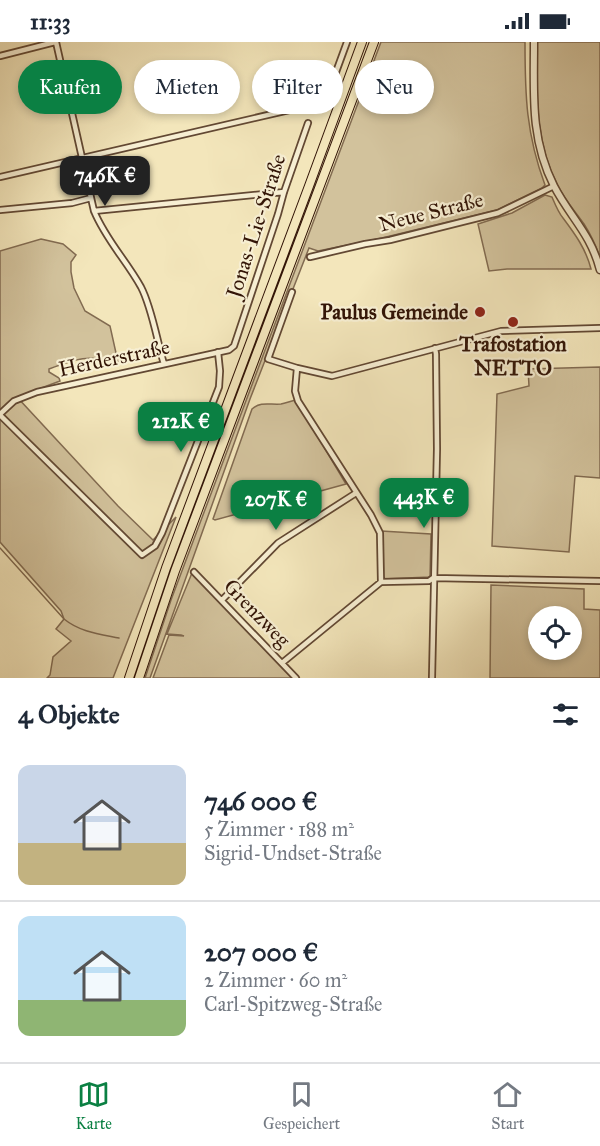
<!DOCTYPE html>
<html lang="de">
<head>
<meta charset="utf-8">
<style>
	body { margin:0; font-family:"IM FELL Great Primer",serif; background:#f6f6f7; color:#1f2937; height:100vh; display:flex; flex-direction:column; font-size:22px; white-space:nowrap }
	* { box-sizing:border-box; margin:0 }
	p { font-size:20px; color:#747a83 }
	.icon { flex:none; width:33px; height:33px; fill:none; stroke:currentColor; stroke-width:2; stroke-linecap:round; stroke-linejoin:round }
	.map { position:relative; height:636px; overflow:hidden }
	.drawer { display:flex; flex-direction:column; background:#fff; flex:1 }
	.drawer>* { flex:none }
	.banner { position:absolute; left:18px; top:18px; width:564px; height:54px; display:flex; gap:12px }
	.controls { position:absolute; left:528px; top:564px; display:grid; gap:12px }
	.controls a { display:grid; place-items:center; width:54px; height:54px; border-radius:50%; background:#fff; box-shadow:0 3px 9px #0003; font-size:30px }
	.price { position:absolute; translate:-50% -51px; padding:0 14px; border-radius:12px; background:#0b8043; color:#fff; font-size:20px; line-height:39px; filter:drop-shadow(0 2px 3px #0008) }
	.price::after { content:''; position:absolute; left:50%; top:36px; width:18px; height:14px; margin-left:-9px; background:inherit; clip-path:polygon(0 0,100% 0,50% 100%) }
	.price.selected { background:#222; color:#fff }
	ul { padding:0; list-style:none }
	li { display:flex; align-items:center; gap:18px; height:150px; padding:0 18px }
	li+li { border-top:2px solid #e0e1e3 }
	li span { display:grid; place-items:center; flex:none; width:168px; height:120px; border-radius:12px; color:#555 }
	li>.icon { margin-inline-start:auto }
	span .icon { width:72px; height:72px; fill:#fffc; stroke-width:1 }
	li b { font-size:26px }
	h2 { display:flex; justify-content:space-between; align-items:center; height:72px; padding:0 18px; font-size:26px }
	.chip { padding:0 21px; border-radius:27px; background:#fff; box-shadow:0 3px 9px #0003; font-size:21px; line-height:54px }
	.chip.selected { background:#0b8043; color:#fff }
	.status { display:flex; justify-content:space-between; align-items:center; height:42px; padding:0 30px; background:#fff; direction:ltr }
	.status svg { height:16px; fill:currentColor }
	.menu { display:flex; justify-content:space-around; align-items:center; height:84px; border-top:2px solid #e0e1e3; background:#fff; font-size:16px; color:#747a83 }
	.menu a { display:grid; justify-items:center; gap:3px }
	.menu .selected { color:#0b8043 }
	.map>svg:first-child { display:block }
	.green { fill:#d2c29c; stroke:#826b51; stroke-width:1.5; fill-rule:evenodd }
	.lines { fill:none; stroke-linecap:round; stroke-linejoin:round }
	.stream { stroke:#7e674d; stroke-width:1.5 }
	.minor-casing { stroke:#624833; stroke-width:8 }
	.tertiary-casing { stroke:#624833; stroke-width:9 }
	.trunk-casing { stroke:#321406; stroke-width:10 }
	.minor { stroke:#f7efd3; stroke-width:4.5 }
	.tertiary { stroke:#f7efd3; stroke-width:6 }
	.trunk { stroke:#f3e6bb; stroke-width:8 }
	.poi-dot { fill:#8f2418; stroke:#f7efd3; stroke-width:2 }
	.labels { text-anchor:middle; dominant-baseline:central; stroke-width:4.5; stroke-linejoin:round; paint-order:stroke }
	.street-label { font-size:21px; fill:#321406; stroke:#f7efd3 }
	.poi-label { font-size:21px; font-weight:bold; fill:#321406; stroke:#f7efd3; text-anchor:end }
</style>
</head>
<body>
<div class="status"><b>11:33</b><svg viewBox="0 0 49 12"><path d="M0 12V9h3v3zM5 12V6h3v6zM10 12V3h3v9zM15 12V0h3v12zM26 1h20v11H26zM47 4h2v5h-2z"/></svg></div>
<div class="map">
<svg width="600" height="636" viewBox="0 0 600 636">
	<rect width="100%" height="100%" fill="#f3e6bb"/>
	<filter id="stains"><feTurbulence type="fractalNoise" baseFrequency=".00333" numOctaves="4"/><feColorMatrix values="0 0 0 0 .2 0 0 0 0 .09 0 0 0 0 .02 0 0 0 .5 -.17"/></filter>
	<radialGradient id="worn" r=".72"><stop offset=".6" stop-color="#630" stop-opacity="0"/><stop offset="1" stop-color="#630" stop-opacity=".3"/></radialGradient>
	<path class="green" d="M381,0H525C525,53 526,92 545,143L542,146L497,168L382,196L318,209L309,206L250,357L150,636H145L171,558Z
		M537,0H600V215C596,204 591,193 584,182C575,169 565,158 558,144C534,99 537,50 537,0Z
		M545,153L552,155C555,162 558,170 563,176C575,192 586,207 591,227H507L489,229L478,182L512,171Z
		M41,197L63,202L76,213L71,220V230L74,246L85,269L110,284L118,320C87,313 78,316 49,327V330L59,336L60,339L17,355L118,464L153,498L176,475L113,636H47L50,633L53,615L71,599L56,587L64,577L61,569L0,500V209Z
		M600,325V436L575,434L569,510L492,504L497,352L529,344L528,327Z
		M296,358L346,442L215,478L213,477L252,367C261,359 270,363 281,362C286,361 291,359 296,358Z
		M381,489L431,492L430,535L382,537Z
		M194,526V530L296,636H153L169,593L184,594L181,593L167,592Z
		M491,543L584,547V567L600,568V636H490ZM538,574H572V608H538Z"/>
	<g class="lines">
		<path class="stream" d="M0,506L64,577C80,590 99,592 119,596"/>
		<defs>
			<path id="minor" d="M56,0L94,169C106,198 126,218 141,245C152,266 157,299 164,322
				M0,14L55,0
				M0,135L311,63L322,58L329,49L347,0
				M0,168L72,161L91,156
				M94,169L284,150
				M310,215L365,202L390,198L498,171L554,144
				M292,250L268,317L297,326L332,334L501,289L600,286
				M297,326L295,349L298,359L371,473L380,491L381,540
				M0,372L14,359L37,350L211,312L229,308L234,304L278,172L284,150L308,81
				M0,373L142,513L155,504L162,491L219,345L220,329L218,310
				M194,530L296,636
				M222,558L278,501L356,451
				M282,621L381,540L429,539L433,536L600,539
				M432,636L437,407L436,312L435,306"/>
			<path id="tertiary" d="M534,0C534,51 530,97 554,144C570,175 591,192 600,228"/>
			<path id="trunk" d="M129,636L166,526L309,144L362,0
				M139,636L175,529L374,0"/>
		</defs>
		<use href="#minor" class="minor-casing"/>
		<use href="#tertiary" class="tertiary-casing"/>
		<use href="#trunk" class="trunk-casing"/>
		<use href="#minor" class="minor"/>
		<use href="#tertiary" class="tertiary"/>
		<use href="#trunk" class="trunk"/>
	</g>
	<g class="poi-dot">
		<circle cx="480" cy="270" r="6"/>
		<circle cx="513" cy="280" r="6"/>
	</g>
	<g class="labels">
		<g class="street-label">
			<text transform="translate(431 170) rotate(-14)">Neue Straße</text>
			<text transform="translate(256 184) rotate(-72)">Jonas-Lie-Straße</text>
			<text transform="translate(114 316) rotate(-12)">Herderstraße</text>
			<text transform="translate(257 571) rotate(46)">Grenzweg</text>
		</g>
		<g class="poi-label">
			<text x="468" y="270">Paulus Gemeinde</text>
			<text x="513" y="302" text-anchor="middle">Trafostation<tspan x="513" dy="24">NETTO</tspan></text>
		</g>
	</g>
	<rect width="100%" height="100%" filter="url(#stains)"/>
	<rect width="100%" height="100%" fill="url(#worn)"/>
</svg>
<div class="controls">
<a><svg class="icon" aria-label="locate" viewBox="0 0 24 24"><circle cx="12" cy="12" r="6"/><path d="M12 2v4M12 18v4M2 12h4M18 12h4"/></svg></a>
</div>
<b class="price selected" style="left:105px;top:165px">746K €</b>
<b class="price" style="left:181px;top:411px">212K €</b>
<b class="price" style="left:424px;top:487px">443K €</b>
<b class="price" style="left:276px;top:489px">207K €</b>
<div class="banner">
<a class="chip selected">Kaufen</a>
<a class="chip">Mieten</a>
<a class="chip">Filter</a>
<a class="chip">Neu</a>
</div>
</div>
<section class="drawer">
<h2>4 Objekte<svg class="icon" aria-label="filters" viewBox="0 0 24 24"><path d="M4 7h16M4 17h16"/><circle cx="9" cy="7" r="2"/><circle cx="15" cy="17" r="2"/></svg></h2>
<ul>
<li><span style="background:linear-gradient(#c9d6e8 65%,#c2b280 0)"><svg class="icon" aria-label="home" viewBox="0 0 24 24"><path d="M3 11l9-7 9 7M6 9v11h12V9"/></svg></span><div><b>746 000 €</b><p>5 Zimmer · 188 m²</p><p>Sigrid-Undset-Straße</p></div></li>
<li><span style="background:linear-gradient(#bfe0f5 70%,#8fb573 0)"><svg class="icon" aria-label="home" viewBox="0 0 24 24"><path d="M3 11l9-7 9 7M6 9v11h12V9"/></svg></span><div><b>207 000 €</b><p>2 Zimmer · 60 m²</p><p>Carl-Spitzweg-Straße</p></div></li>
</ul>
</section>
<nav class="menu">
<a class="selected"><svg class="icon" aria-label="map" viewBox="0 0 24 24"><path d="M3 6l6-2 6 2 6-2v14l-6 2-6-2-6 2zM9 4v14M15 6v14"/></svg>Karte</a>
<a><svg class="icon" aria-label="saved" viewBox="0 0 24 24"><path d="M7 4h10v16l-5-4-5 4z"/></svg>Gespeichert</a>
<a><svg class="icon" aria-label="home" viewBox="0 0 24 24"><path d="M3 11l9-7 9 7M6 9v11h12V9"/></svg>Start</a>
</nav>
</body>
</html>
